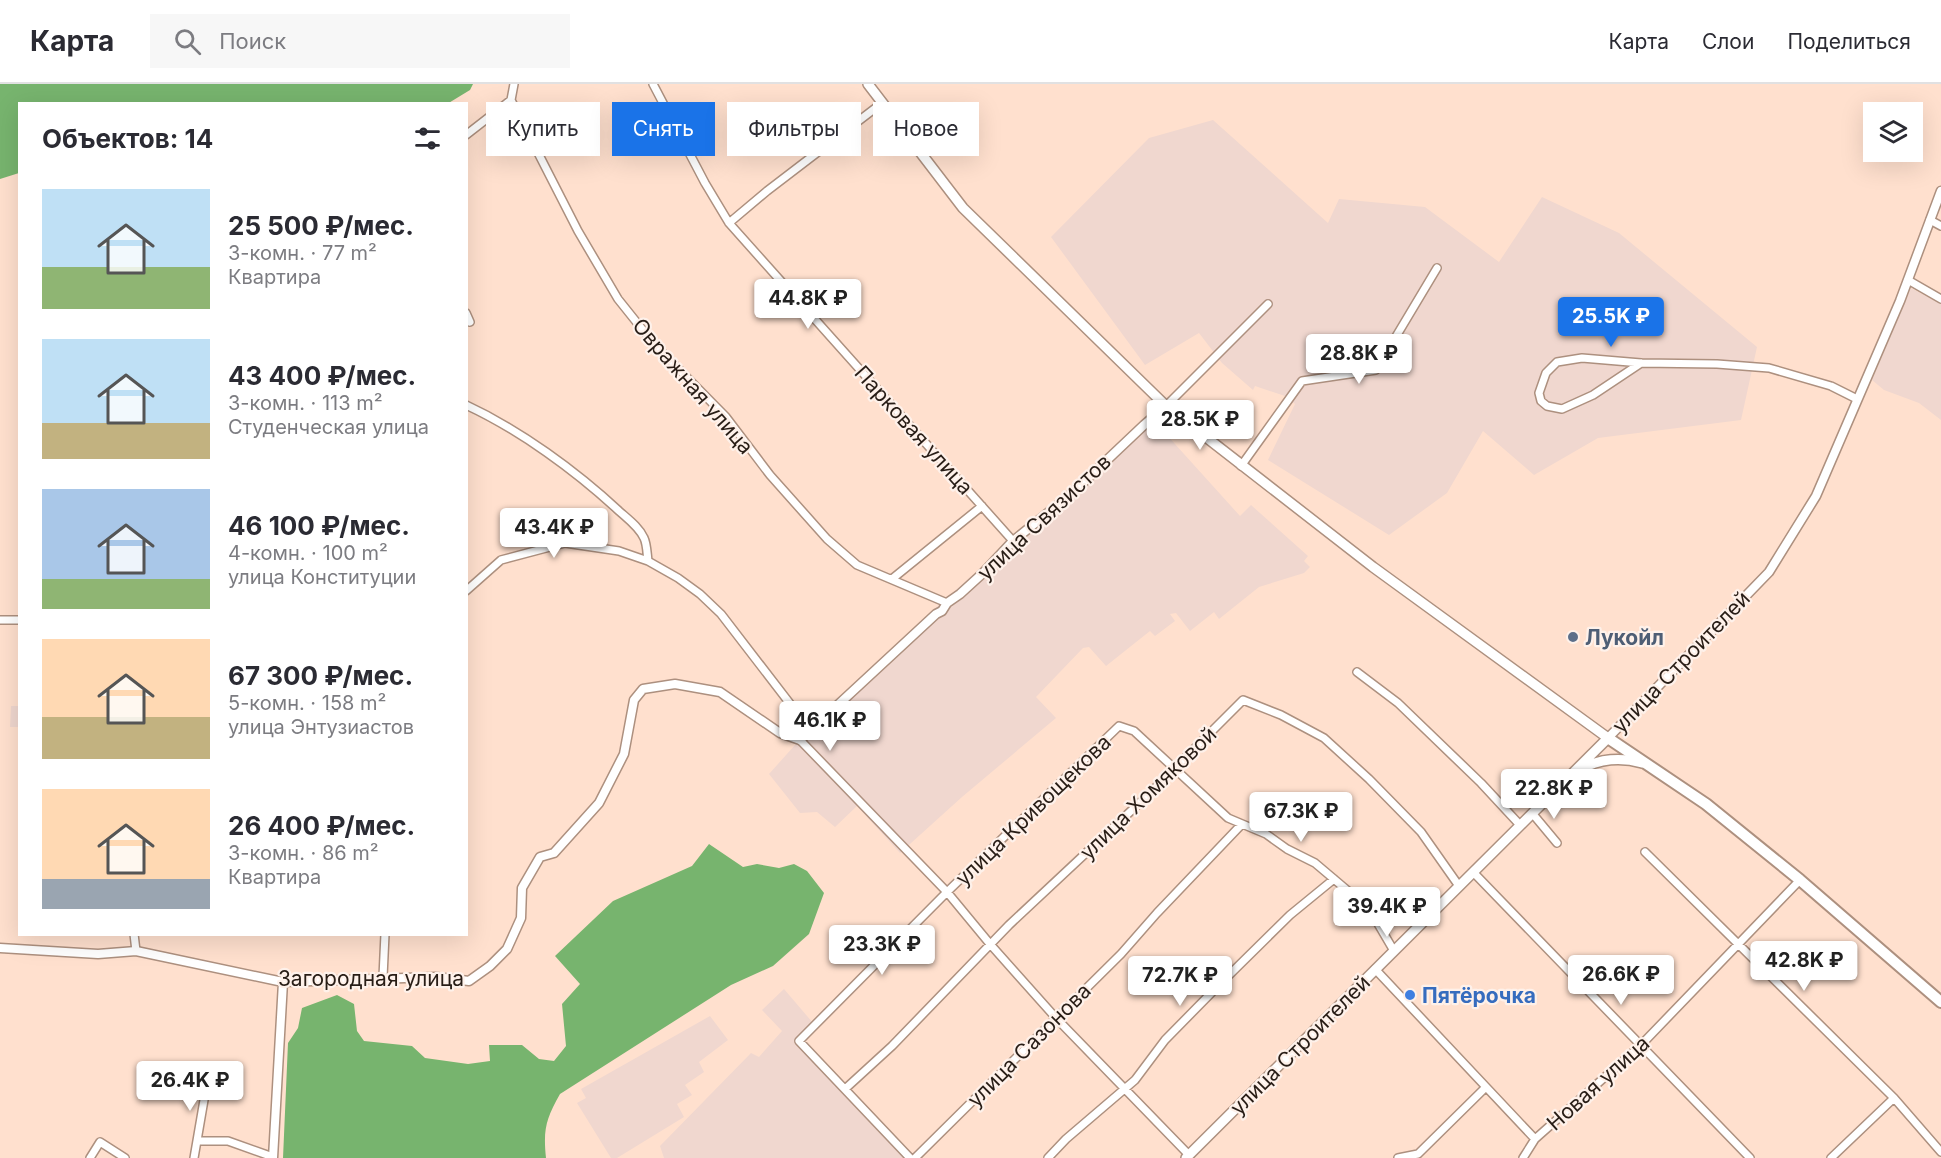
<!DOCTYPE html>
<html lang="ru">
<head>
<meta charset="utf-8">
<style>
	body { margin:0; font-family:Inter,sans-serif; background:#f7f7f7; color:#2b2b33; height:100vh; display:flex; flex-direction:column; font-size:22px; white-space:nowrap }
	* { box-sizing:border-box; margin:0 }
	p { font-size:20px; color:#7c7c81 }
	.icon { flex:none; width:33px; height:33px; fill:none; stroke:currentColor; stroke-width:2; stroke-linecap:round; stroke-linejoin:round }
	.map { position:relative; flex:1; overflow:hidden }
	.details { position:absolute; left:18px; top:18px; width:450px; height:834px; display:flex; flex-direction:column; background:#fff; border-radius:0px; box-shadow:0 6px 24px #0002 }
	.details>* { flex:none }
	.top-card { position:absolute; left:486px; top:18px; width:570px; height:54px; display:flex; gap:12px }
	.tools { position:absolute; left:1863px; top:18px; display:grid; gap:12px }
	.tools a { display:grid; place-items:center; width:60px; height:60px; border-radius:0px; background:#fff; box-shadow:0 6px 24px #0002; font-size:30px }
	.price { position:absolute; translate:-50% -51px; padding:0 14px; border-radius:6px; background:#fff; color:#222; font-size:20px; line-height:39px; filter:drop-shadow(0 2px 3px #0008) }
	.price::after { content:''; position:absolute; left:50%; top:36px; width:18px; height:14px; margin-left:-9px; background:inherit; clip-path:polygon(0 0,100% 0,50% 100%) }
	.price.current { background:#1a73e8; color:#fff }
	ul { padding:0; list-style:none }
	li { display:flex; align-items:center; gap:18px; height:150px; padding:0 24px }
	li span { display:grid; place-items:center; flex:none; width:168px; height:120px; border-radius:0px; color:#555 }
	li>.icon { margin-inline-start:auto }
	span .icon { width:72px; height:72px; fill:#fffc; stroke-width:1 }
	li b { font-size:26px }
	h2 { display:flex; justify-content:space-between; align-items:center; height:72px; padding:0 24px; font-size:26px }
	.tag { padding:0 21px; border-radius:0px; background:#fff; box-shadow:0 6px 24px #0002; font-size:21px; line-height:54px }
	.tag.current { background:#1a73e8; color:#fff }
	header { display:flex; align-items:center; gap:36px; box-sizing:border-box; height:84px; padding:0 30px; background:#fff; border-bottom:2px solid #e1e1e2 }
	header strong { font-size:28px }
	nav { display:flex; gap:33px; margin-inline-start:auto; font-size:21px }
	.search { width:420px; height:54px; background:#f7f7f7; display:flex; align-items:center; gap:15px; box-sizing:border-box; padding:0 21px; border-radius:0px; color:#7c7c81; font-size:22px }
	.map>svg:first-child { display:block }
	.industrial { fill:#f0d7cf }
	.forest { fill:#77b46e }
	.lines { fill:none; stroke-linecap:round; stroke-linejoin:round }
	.minor-casing { stroke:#ad907f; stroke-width:10 }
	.tertiary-casing { stroke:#ad907f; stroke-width:11 }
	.secondary-casing { stroke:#ad907f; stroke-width:12 }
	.primary-casing { stroke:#ad907f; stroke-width:14 }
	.minor { stroke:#fff; stroke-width:7 }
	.tertiary { stroke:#fff; stroke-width:8 }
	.secondary { stroke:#fff; stroke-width:9 }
	.primary { stroke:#fff; stroke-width:10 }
	.service-dot { fill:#5c6f8a; stroke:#fef1ea; stroke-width:2 }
	.shop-dot { fill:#3f7fe0; stroke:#fef1ea; stroke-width:2 }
	.labels { text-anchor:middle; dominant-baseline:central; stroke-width:4.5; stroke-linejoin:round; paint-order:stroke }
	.street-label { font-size:21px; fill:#281d16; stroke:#fef1ea }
	.service-label { font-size:21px; font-weight:bold; fill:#4e5e75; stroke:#fef1ea; text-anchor:start }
	.shop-label { font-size:21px; font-weight:bold; fill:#366cbe; stroke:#fef1ea; text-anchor:start }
</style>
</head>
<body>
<header>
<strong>Карта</strong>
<div class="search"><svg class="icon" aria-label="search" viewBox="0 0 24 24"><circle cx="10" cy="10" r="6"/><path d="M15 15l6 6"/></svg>Поиск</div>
<nav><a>Карта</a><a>Слои</a><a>Поделиться</a></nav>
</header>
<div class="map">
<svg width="1941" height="1074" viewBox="0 0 1941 1074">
	<rect width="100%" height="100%" fill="#ffe0ce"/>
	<path class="industrial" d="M1213,36L1328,139L1339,115L1425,123L1499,178L1542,113L1619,149L1757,263L1741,336L1598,354L1534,391L1483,347L1447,409L1389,451L1268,376L1295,320L1285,312L1255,302L1253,306L1222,279L1199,249L1145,281L1051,153L1149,54Z
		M1911,204L1941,220V336L1919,319L1884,306L1872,296Z
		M1142,337L1149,347L1156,339L1240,432L1251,421L1308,472L1304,477L1310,483L1304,489L1259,503L1219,535L1214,528L1190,547L1176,529L1170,530L1175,537L1155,552L1150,547L1106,582L1089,563L1083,564L1036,613L1056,634L962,713L900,769L857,722L835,743L817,728L800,729L769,690L813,641L930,529L1068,406Z
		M11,622H19V643H10Z
		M784,905L813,939L795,958L908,1074H664L660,1062L751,969L759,973L782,947L762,926Z
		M710,932L728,956L699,978L704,988L685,1001L692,1011L677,1020L684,1033L617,1074H611L577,1019L586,1014L581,1005Z"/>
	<path class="forest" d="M0,0H473L470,6L447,20H20L19,89L0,95Z
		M709,760L743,783L757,780L779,784L794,780L807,787L824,809L809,850L773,882L731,901L560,1010C546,1035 543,1045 546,1074H283L288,959L298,944L302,924L337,911L354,920L357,947L364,957L412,962L425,974L468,980L490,977L489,961H522L539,975L554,977L566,962L562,920L580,900L555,872L613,817L692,782Z"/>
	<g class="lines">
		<defs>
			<path id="minor" d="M653,0L705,99L729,139L1013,457
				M511,16L578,147L618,215L654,260L726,333L770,391L827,455L857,481L947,519
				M466,51L511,16L514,0
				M1930,136L1941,142
				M729,139L767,107L882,19
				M1908,196L1941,215
				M466,229L470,238
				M1641,279L1593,311L1562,325L1547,322L1541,317L1539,309L1546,289L1557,278L1582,274L1641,279L1717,280L1769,284L1831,302L1857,315
				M466,321C520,346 576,387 619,427C628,435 639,443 644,454C647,460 647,470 648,477L678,494L700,510L721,530L811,647
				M1166,322L1268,220
				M1241,382L1302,297L1376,286L1437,184
				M892,495L982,422
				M466,507L501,476L565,459L619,467L648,477
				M0,536H20
				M1357,588L1398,619L1481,699L1520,741
				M800,656L947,808L990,860L1056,934L1189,1071
				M1532,729L1557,759
				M1645,768L1894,1014L1941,1068
				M1473,788L1750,1074
				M134,850L136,867
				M1375,885L1535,1055
				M383,893L385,850
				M845,1005L892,962L1009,841L1148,711L1243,616L1281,631L1324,654L1369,695L1421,748L1459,802
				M198,1057H228L273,1073
				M90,1074L100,1058L125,1074
				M194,1074L209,987
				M910,1074L799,957L947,808L1119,642L1134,647L1228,734L1266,750L1287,765L1315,779L1354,812L1377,838L1394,867
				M915,1074L1121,870L1157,829L1241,741
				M1048,1074L1066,1055L1135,996L1165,956L1222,898L1290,831L1334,795
				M1398,1074L1418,1070L1486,1003
				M1523,1074L1535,1055L1641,961L1800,796
				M1831,1074L1894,1014"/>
			<path id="tertiary" d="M1608,654L1769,488L1816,412L1900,217L1941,107
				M0,864L98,870L136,867L283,898L436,893L469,897L490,882L507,865L521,834L522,804L540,773L554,769L599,719L624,670L634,616L643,605L675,600L720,608L780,649L800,656L936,530L942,527L947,519L960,510L983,489L1013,457L1070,411L1144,341L1166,322
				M273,1074L283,898"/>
			<path id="secondary" d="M868,0L963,124L1166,322L1373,483L1608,654L1186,1074
				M1580,686C1599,674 1622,673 1642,679"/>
			<path id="primary" d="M1608,654L1706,720L1800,796L1941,918"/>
		</defs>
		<use href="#minor" class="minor-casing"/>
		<use href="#tertiary" class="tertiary-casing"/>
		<use href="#secondary" class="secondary-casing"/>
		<use href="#primary" class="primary-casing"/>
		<use href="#minor" class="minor"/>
		<use href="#tertiary" class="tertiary"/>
		<use href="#secondary" class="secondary"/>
		<use href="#primary" class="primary"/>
	</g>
	<circle class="service-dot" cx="1573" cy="553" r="6"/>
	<circle class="shop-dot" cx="1410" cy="911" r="6"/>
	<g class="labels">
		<g class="street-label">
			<text transform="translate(693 302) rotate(49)">Овражная улица</text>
			<text transform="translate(914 346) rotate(48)">Парковая улица</text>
			<text transform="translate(1044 433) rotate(-43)">улица Связистов</text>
			<text transform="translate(1681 578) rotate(-46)">улица Строителей</text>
			<text transform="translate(1148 709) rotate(-44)">улица Хомяковой</text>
			<text transform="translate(1033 726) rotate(-44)">улица Кривощекова</text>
			<text x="371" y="894">Загородная улица</text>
			<text transform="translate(1029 961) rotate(-45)">улица Сазонова</text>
			<text transform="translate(1300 961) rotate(-45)">улица Строителей</text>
			<text transform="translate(1598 999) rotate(-42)">Новая улица</text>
		</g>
		<g class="service-label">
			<text x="1585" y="553">Лукойл</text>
		</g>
		<g class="shop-label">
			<text x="1422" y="911">Пятёрочка</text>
		</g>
	</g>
</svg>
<div class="tools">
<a><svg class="icon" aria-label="layers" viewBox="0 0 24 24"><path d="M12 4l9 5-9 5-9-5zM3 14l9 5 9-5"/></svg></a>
</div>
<b class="price" style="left:808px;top:246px">44.8K ₽</b>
<b class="price current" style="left:1611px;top:264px">25.5K ₽</b>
<b class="price" style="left:1359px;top:301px">28.8K ₽</b>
<b class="price" style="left:1200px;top:367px">28.5K ₽</b>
<b class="price" style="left:554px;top:475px">43.4K ₽</b>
<b class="price" style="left:830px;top:668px">46.1K ₽</b>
<b class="price" style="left:1554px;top:736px">22.8K ₽</b>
<b class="price" style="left:1301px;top:759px">67.3K ₽</b>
<b class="price" style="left:1387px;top:854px">39.4K ₽</b>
<b class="price" style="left:882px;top:892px">23.3K ₽</b>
<b class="price" style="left:1804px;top:908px">42.8K ₽</b>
<b class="price" style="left:1621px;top:922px">26.6K ₽</b>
<b class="price" style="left:1180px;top:923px">72.7K ₽</b>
<b class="price" style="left:190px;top:1028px">26.4K ₽</b>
<div class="top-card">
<a class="tag">Купить</a>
<a class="tag current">Снять</a>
<a class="tag">Фильтры</a>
<a class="tag">Новое</a>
</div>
<section class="details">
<h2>Объектов: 14<svg class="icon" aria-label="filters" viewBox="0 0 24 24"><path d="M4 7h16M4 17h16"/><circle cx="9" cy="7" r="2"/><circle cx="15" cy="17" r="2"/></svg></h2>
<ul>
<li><span style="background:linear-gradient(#bfe0f5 65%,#8fb573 0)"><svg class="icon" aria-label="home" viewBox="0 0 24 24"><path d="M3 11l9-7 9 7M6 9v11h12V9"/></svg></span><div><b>25 500 ₽/мес.</b><p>3-комн. · 77 m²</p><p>Квартира</p></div></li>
<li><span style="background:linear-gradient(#bfe0f5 70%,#c2b280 0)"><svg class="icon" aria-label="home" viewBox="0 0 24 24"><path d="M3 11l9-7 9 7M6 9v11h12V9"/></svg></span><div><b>43 400 ₽/мес.</b><p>3-комн. · 113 m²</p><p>Студенческая улица</p></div></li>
<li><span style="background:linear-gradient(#a9c7e8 75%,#8fb573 0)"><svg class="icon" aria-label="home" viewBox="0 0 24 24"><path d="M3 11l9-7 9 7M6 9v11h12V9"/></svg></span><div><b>46 100 ₽/мес.</b><p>4-комн. · 100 m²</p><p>улица Конституции</p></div></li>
<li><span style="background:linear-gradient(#ffd9b3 65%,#c2b280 0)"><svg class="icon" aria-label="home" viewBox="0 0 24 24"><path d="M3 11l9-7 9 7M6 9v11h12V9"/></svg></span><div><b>67 300 ₽/мес.</b><p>5-комн. · 158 m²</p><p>улица Энтузиастов</p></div></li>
<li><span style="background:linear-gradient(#ffd9b3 75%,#9aa5b1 0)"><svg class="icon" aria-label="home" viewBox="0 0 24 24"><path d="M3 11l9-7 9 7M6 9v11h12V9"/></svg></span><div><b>26 400 ₽/мес.</b><p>3-комн. · 86 m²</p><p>Квартира</p></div></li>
</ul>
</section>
</div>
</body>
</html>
